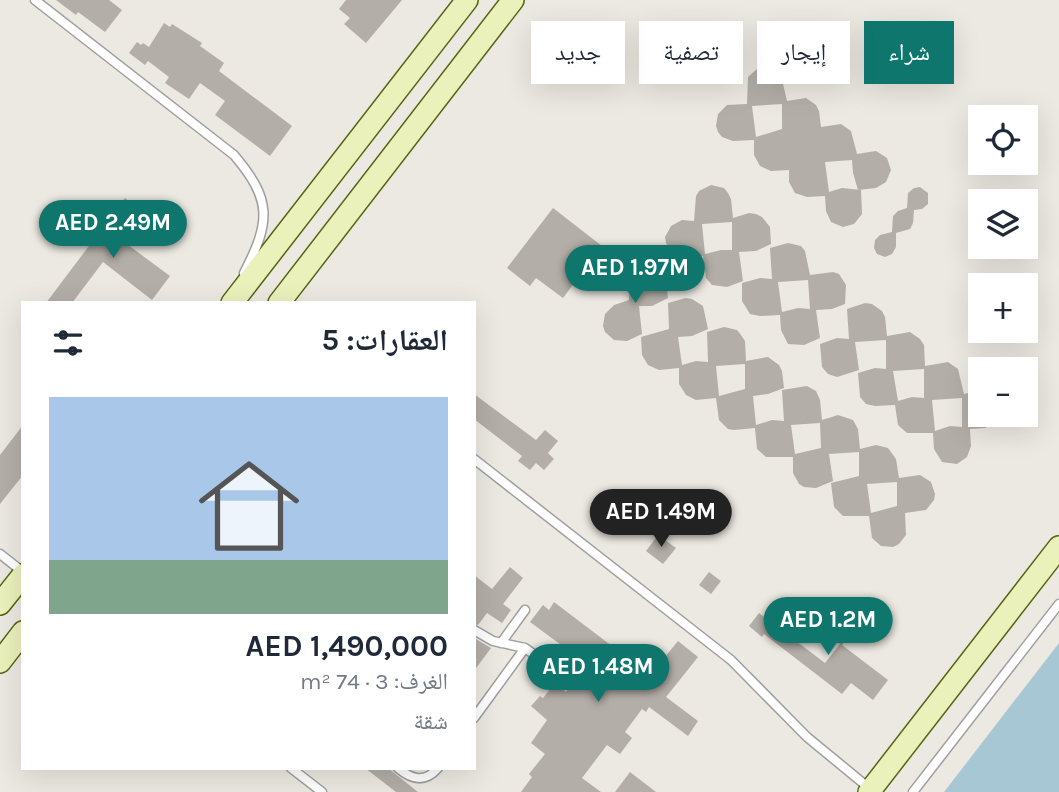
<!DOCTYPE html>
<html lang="ar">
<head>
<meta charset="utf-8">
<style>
	body { margin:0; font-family:Karla,"Noto Naskh Arabic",sans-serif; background:#f6f6f7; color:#1f2937; direction:rtl; height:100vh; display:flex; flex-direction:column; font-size:26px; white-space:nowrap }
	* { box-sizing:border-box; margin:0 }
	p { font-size:23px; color:#747a83 }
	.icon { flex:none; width:38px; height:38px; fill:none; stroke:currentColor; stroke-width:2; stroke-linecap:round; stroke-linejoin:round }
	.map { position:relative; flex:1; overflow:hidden; direction:ltr }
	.drawer { position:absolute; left:21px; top:301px; width:455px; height:469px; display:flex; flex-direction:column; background:#fff; border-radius:0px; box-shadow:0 7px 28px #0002; direction:rtl }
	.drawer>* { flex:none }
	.hud { position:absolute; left:497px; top:21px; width:457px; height:63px; direction:rtl; display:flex; gap:14px }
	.fabs { position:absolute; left:968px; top:105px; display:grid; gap:14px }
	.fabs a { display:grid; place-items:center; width:70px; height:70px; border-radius:0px; background:#fff; box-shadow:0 7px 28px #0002; font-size:35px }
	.price { position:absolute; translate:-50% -60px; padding:0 16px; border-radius:24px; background:#0f766e; color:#fff; font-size:23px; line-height:46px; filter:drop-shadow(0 2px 4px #0008) }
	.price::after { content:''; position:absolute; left:50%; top:42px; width:21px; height:16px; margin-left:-10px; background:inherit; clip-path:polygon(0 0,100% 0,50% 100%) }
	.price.current { background:#222; color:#fff }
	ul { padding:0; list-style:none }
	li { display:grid; align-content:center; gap:14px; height:371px; padding:0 28px }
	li+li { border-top:2px solid #e0e1e3 }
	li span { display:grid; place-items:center; height:217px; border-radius:0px; color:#555 }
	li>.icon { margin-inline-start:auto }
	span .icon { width:126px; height:126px; fill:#fffc; stroke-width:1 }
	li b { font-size:30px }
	h2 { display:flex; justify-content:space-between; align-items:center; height:84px; padding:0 28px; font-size:30px }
	.pill { padding:0 24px; border-radius:0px; background:#fff; box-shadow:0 7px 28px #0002; font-size:24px; line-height:63px }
	.pill.current { background:#0f766e; color:#fff }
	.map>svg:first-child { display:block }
	.water { fill:#a7c7d4 }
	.building { fill:#b4aea8; fill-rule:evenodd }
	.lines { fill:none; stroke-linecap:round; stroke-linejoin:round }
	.lane-casing { stroke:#9f9f9f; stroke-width:11 }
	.secondary-casing { stroke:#556411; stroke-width:24 }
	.lane { stroke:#fff; stroke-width:8 }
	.secondary { stroke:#eaf1bb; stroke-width:21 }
</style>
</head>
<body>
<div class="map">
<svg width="1059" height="792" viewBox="0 0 1059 792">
	<rect width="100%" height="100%" fill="#ece9e2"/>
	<path class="water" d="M1059,643V792H944Z"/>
	<path class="building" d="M56,0H109L122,10L105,32L78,12L76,15Z
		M346,0H402L366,43L344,24L350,18L339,9Z
		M164,23L170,27L172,24L202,43L200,46L224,63L219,71L292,126L270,156L215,115L225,101L200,83L189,99L165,83L169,77L148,61L145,65L129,53L137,42L141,45L143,43L149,47Z
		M764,67L776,70L781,75L787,101L806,98L816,105L819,111L821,127L841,124L851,131L857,154L876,151L887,158L891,170L886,182L876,188L858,190L853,173L852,160L825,162L829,192L842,188L861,190L862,214L854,224L843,227L831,222L826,211L825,196L807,197L795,193L789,182V170L771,171L760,166L754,155V140L733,141L722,137L718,132L716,126L718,114L727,105L747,104L748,77L757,69ZM782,104V129L756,137L752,106Z
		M711,185L724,188L728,193L731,199L733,218L749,213L756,214L762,217L770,227L771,244L756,251L739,252L743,281L727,287L712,285L706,278L703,256L683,259L674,256L666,243L665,237L671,226L682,220L694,221L696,196L699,191ZM732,222V250H721L705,254L702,224Z
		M920,187L928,193V204L922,209L914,210L913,223L910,229L896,233V247L892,254L885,257L877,254L874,248L875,240L880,235L892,232L893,216L898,211L907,208L908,193L914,188Z
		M125,198L141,211L120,239L170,276L152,300L103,262L72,303H46Z
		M553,208L602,246L563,298L536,278L530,286L507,268Z
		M788,243L801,246L805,251L810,275L833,272L839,274L846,285L845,304L832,309L816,310L820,338L804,345L788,344L781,330L780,315L760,316L750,314L742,301V283L760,278L772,279L770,248ZM808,280L810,309L798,308L782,312L778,282Z
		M646,268L662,272L666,281L668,298L652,306H639L642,334L627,341L614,340L605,332L603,326L605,314L614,305L629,300L630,278L640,269Z
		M686,298L692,299L703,306L708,329L692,336L678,337L682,365L696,361L708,362L707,332L724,327L737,330L741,335L745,341L746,361L768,357L779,365L782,371L784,388L768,394L753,396L756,425L772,420L784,421L782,390L807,386L816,391L820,400L822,420L838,415L853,420L858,429L860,449L876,445L888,448L896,459L899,478L920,475L931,482L935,494L934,500L926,510L905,513L906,535L899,544L893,547L881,546L872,538L869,516H843L834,507L831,483L859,476V452L829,454L833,481L816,488L804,487L799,484L793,473V457H766L757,449L755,428L734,430L728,429L719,420L716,398L696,400L686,395L679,384V368L659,370L648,365L642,355L641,337L669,329L668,303ZM745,364V389L719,396L716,366ZM820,423L821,448L795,454L791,425ZM897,482V506L871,513L867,484Z
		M865,303L872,304L882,311L885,317L887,336L910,332L920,339L924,345L925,366L948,362L958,369L964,394L980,390V415H1015L985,428L970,429L971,446L967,457L957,464L942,462L934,449L933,433H907L898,425L895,405L875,406L866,404L860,397L858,373L875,368L886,369V340L855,342L859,370L837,377L828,374L822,367L820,344L837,338L849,339L847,309ZM924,369V398L912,397L898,401L893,371ZM962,398V427L950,426L935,431L932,400Z
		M474,394L536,440L545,430L558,441L548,453L554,459L544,470L536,463L530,470L518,461L522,456L474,419Z
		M23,425V475L0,504V455Z
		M658,535L676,548L663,564L646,551Z
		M510,567L523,578L503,604L511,610L502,623L487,613L478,625L474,624V575L492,589Z
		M709,572L721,581L711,594L699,585Z
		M554,602L650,675L678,641L698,657L666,697L698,721L688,736L649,707L646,712L642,709L625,732L632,738L620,754L607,745L582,778L601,792H521L532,777L529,774L545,754L531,743L547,720L531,706L540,696L543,698L555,683L566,692L587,664L530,622L543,605L549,610Z
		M759,613L825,663L840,644L821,630L834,614L853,630L842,645L888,680L873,700L851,683L842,694L764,634L762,637L749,626Z
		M474,638L491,648L474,671Z
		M365,768H388L418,792H396Z
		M630,772L656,792H615Z"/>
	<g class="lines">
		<defs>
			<path id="lane" d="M35,0L234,155C272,200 271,221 244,273
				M474,459L731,660L807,737L869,788
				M0,554L23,572
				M474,630L493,641L525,648L557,671
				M501,643L525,610
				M474,718L525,648
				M291,768L322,792
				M398,768C412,780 425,783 438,768
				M913,792L1059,604"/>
			<path id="secondary" d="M232,303L467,0
				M279,303L513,0
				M0,604L23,575
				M0,662L23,632
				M869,792L1059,547"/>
		</defs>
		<use href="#lane" class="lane-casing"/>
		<use href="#secondary" class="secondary-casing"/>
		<use href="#lane" class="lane"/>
		<use href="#secondary" class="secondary"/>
	</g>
</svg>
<div class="fabs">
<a><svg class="icon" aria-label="locate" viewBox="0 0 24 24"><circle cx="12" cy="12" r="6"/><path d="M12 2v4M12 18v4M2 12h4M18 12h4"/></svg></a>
<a><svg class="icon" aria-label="layers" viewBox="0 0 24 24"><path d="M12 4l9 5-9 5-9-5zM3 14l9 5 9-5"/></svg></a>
<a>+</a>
<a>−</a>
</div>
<b class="price" style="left:113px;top:260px">AED 2.49M</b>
<b class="price" style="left:635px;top:305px">AED 1.97M</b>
<b class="price current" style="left:661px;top:549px">AED 1.49M</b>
<b class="price" style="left:828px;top:657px">AED 1.2M</b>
<b class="price" style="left:598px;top:704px">AED 1.48M</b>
<div class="hud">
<a class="pill current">شراء</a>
<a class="pill">إيجار</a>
<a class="pill">تصفية</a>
<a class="pill">جديد</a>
</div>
<section class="drawer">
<h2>العقارات: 5<svg class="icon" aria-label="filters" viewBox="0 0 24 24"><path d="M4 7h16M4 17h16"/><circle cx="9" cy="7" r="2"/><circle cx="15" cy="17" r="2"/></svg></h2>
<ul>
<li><span style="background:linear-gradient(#a9c7e8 75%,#7fa58c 0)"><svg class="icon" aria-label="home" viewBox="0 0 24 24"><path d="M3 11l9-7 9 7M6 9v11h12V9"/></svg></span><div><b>AED 1,490,000</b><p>الغرف: 3 · 74 m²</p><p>شقة</p></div></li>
</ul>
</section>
</div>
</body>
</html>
